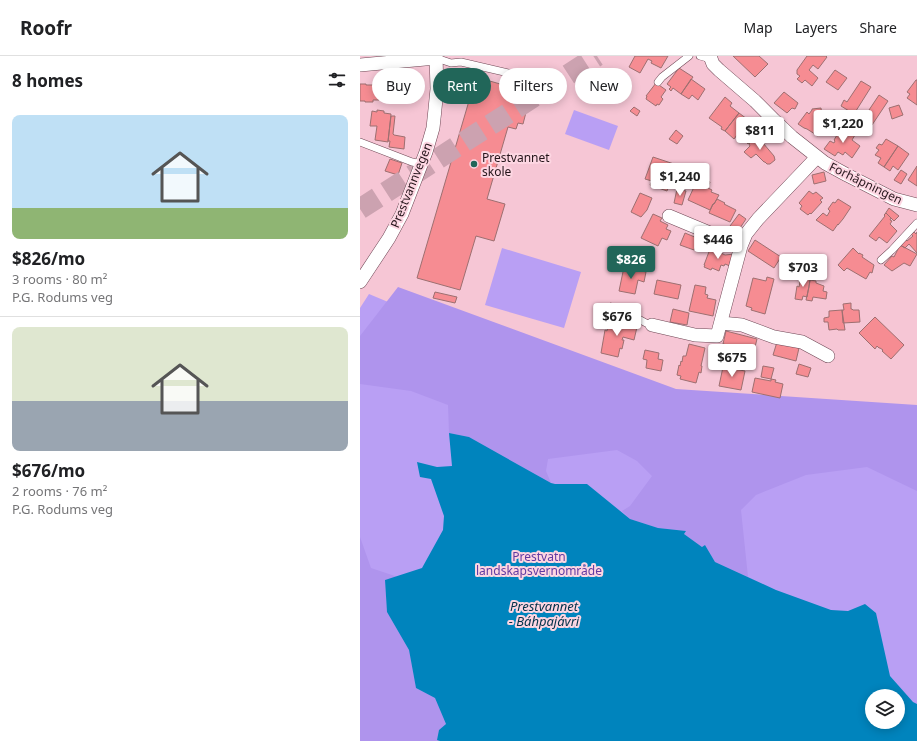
<!DOCTYPE html>
<html lang="en">
<head>
<meta charset="utf-8">
<style>
	body { margin:0; font-family:"Noto Sans",sans-serif; background:#f2f2f2; color:#202124; height:100vh; display:flex; flex-direction:column; font-size:15px; white-space:nowrap }
	* { box-sizing:border-box; margin:0 }
	p { font-size:13px; color:#757577 }
	.icon { flex:none; width:22px; height:22px; fill:none; stroke:currentColor; stroke-width:2; stroke-linecap:round; stroke-linejoin:round }
	.map { position:relative; flex:1; overflow:hidden }
	.side { display:flex; flex-direction:column; background:#fff; width:360px }
	.side>* { flex:none }
	.banner { position:absolute; left:12px; top:12px; width:380px; height:36px; display:flex; gap:8px }
	.buttons { position:absolute; left:505px; top:633px; display:grid; gap:8px }
	.buttons a { display:grid; place-items:center; width:40px; height:40px; border-radius:50%; background:#fff; box-shadow:0 2px 10px #0003; font-size:20px }
	.price { position:absolute; translate:-50% -34px; padding:0 9px; border-radius:4px; background:#fff; color:#222; font-size:13px; line-height:26px; filter:drop-shadow(0 1px 2px #0008) }
	.price::after { content:''; position:absolute; left:50%; top:24px; width:12px; height:9px; margin-left:-6px; background:inherit; clip-path:polygon(0 0,100% 0,50% 100%) }
	.price.current { background:#216659; color:#fff }
	ul { padding:0; list-style:none }
	li { display:grid; align-content:center; gap:8px; height:212px; padding:0 12px }
	li+li { border-top:1px solid #e0e0e0 }
	li span { display:grid; place-items:center; height:124px; border-radius:8px; color:#555 }
	li>.icon { margin-inline-start:auto }
	span .icon { width:72px; height:72px; fill:#fffc; stroke-width:1 }
	li b { font-size:17px }
	h2 { display:flex; justify-content:space-between; align-items:center; height:48px; padding:0 12px; font-size:17px }
	.tag { padding:0 14px; border-radius:18px; background:#fff; box-shadow:0 2px 10px #0003; font-size:14px; line-height:36px }
	.tag.current { background:#216659; color:#fff }
	header { display:flex; align-items:center; gap:24px; box-sizing:border-box; height:56px; padding:0 20px; background:#fff; border-bottom:1px solid #e0e0e0 }
	header strong { font-size:19px }
	nav { display:flex; gap:22px; margin-inline-start:auto; font-size:14px }
	main { display:flex; flex:1; min-height:0 }
	.map>svg:first-child { display:block }
	.green { fill:#b99ff4; fill-rule:evenodd }
	.forest { fill:#af94ed }
	.water { fill:#0084bd; fill-rule:evenodd }
	.building { fill:#f68c92; stroke:#9d6f70 }
	.lines { fill:none; stroke-linecap:round; stroke-linejoin:round }
	.primary-tunnel { stroke:#cca2b0; stroke-width:21; stroke-dasharray:21 10; stroke-linecap:butt }
	.service-casing { stroke:#6e4654; stroke-width:8 }
	.minor-casing { stroke:#6e4654; stroke-width:14 }
	.service { stroke:#fff; stroke-width:7 }
	.minor { stroke:#fff; stroke-width:13 }
	.poi-dot { fill:#216659; stroke:#fdd6e2; stroke-width:1.5 }
	.labels { text-anchor:middle; dominant-baseline:central; stroke-width:4; stroke-linejoin:round; paint-order:stroke }
	.poi-label { font-size:12px; fill:#24141a; stroke:#fdd6e2; text-anchor:start }
	.street-label { font-size:12px; fill:#24141a; stroke:#fdd6e2 }
	.park-label { font-size:12px; fill:#623aa1; stroke:#fdd6e2 }
	.water-label { font-size:13px; font-style:italic; fill:#023149; stroke:#fdd6e2 }
</style>
</head>
<body>
<header>
<strong>Roofr</strong>
<nav><a>Map</a><a>Layers</a><a>Share</a></nav>
</header>
<main>
<section class="side">
<h2>8 homes<svg class="icon" aria-label="filters" viewBox="0 0 24 24"><path d="M4 7h16M4 17h16"/><circle cx="9" cy="7" r="2"/><circle cx="15" cy="17" r="2"/></svg></h2>
<ul>
<li><span style="background:linear-gradient(#bfe0f5 75%,#8fb573 0)"><svg class="icon" aria-label="home" viewBox="0 0 24 24"><path d="M3 11l9-7 9 7M6 9v11h12V9"/></svg></span><div><b>$826/mo</b><p>3 rooms · 80 m²</p><p>P.G. Rodums veg</p></div></li>
<li><span style="background:linear-gradient(#dfe7d0 60%,#9aa5b1 0)"><svg class="icon" aria-label="home" viewBox="0 0 24 24"><path d="M3 11l9-7 9 7M6 9v11h12V9"/></svg></span><div><b>$676/mo</b><p>2 rooms · 76 m²</p><p>P.G. Rodums veg</p></div></li>
</ul>
</section>
<div class="map">
<svg width="557" height="685" viewBox="0 0 557 685">
	<rect width="100%" height="100%" fill="#f6c6d5"/>
	<path class="green" d="M214,54L258,70L249,94L205,78Z
		M142,192L221,216L204,272L125,249Z
		M9,238L52,256L124,312L557,368V685H64L0,580V252ZM512,640H538V666H512Z"/>
	<path class="forest" d="M38,231L316,333L557,349V435L507,411L446,419L396,439L381,454L388,521L355,506L345,489L342,491L324,478L326,475L298,472L270,463L262,455L270,450L292,420L277,405L257,394L188,403L186,415L191,427L109,381L89,377L88,349L51,335L0,328V280Z
		M0,481L11,512L38,521L25,524L27,556L49,594L56,632L75,642L86,668L77,683L80,685H0Z"/>
	<path class="water" d="M89,377L109,381L191,427L195,428H227L270,463L298,472L326,475L324,478L342,491L345,489L355,506L416,534L471,554L488,555L505,548L516,557L530,620L553,646L557,648V685H80L77,684L79,674L86,668L75,642L56,632L49,594L27,556L25,524L62,512L83,474L84,460L71,423L60,421L57,406L77,411L92,410ZM512,640H538V666H512Z"/>
	<path class="building" d="M275,0H308L301,12L291,7L292,5L288,3L280,17L269,11Z
		M373,0H399L408,8L395,21Z
		M447,0H466L467,1L458,13L453,9L449,14L458,22L452,30L445,24L442,27L437,23L440,20L437,18V14Z
		M319,12L333,21L321,38L313,32L311,35L309,33L311,31L307,28Z
		M475,14L487,22L478,34L466,26Z
		M116,21L171,37L163,68L158,67L156,73L148,71L127,143L145,148L134,185L116,180L100,234L57,222Z
		M331,23L345,33L338,44L332,39L329,43L321,38Z
		M556,24H557V49L547,42L550,38L547,36Z
		M501,25L511,31L494,58L481,50L484,44L487,46Z
		M296,27L306,34L301,41L303,43L299,49L297,48L296,50L286,43L287,40H286Z
		M0,28H6V29H18L19,44H13V46H5V45H0Z
		M424,36L438,47L435,53L432,52L427,57L414,47Z
		M519,39L528,45L512,69L503,63Z
		M365,41L372,47L370,50L379,57L365,75L361,73L362,71L349,62Z
		M539,49L543,59L532,63L529,52Z
		M274,51L280,55L277,60L270,55Z
		M461,52L462,61H460L459,65L466,70L464,72L465,73L463,77H461L458,80L447,73L444,72L438,68L447,56L449,58L452,54V53Z
		M17,54L24,55V57L31,58L28,86L15,84L17,70H10L12,55L17,56Z
		M379,57L387,63L388,62L395,67L392,70L394,71L389,77L388,76L382,83L377,79L374,83L365,75Z
		M31,60H35L33,78L34,79L45,81L44,93L29,91L30,85H28Z
		M396,69L401,73L388,88L384,84Z
		M486,72L495,79L492,84L500,90L492,102L485,96L483,99L478,96L475,100L464,93L470,85L474,87L475,85L474,84L477,79L479,80Z
		M316,74L323,80L317,88L309,83Z
		M396,81L399,84L401,83L404,86L403,87L414,100L415,104L410,108H407L405,106H404L396,98L391,102L384,96L390,90L389,88Z
		M526,83L538,90L524,111L518,107L521,102L515,99L519,94L516,92L519,88L522,89Z
		M538,90L549,98L538,114L533,110L530,115L524,111Z
		M293,101L317,109L307,135L290,129L292,125L285,123Z
		M30,103L42,107L38,119L25,115Z
		M557,110V130L548,124Z
		M541,114L547,118L541,128L534,124Z
		M464,116L466,125L454,128L452,119Z
		M337,120L350,126L348,132L352,134L351,136L359,139L354,148H353L350,154L328,144L334,131L332,130Z
		M317,133L326,135L322,149L314,147Z
		M449,135L453,138L456,136L463,142L460,144L462,146L451,158L450,157L448,159L440,153L442,150L439,147Z
		M280,137L292,142L287,154L281,161L271,156Z
		M357,143L365,147L364,148L376,154L370,166L349,157L353,148H354Z
		M478,143L491,151L483,163L478,169V168L473,175L456,164L463,157L467,160L470,155L468,153L473,146L475,147Z
		M529,152L539,160L534,165L526,157L525,158Z
		M526,157L531,162L530,164L532,165L530,168L537,175L527,187L519,181L516,185L509,180L525,160L524,159Z
		M293,158L302,162L300,165L308,169L306,173L311,175L307,184L302,182L298,190L281,182Z
		M379,158L386,163L378,175L370,170Z
		M554,176L556,178L557,176V197L549,188L545,192L540,189L546,184L547,185L553,180L551,178Z
		M325,177L342,184L341,185L344,186L342,189L337,188L334,194L320,189Z
		M395,184L421,201L414,212L388,195Z
		M540,189L557,198L550,210L544,207L532,215L524,209L532,200L534,201Z
		M356,192L361,194V197L365,199L374,198L370,210L365,208L364,210L361,209L359,215L352,212L351,214L344,211L345,209H344L350,193L354,195Z
		M493,192L499,198V197L503,199L502,201L514,209L512,217L510,216L506,223L487,212L484,215L478,209Z
		M264,211L286,216L284,226L278,224L275,238L259,235Z
		M441,220L452,222L451,224H450L447,241L443,240L442,244L435,243L437,230L439,231Z
		M407,221L414,223L405,258L391,254L392,252L386,250L393,222L406,225Z
		M297,224L321,229L318,243L294,238Z
		M450,224L456,225V227L464,230L463,235L467,236L466,243L453,241L452,245L446,244L449,231Z
		M335,229L346,231L345,238L348,239L347,242L356,244L353,260L329,255Z
		M75,236L97,241L95,247L73,242Z
		M250,247L264,250L261,260L247,257Z
		M491,247V253H492L493,254H499L500,266L483,267L482,254H484L483,248Z
		M313,253L329,257L327,269L310,266Z
		M482,254L485,274H478L477,273L469,274L468,266H464V262L469,261V255Z
		M515,261L544,289L531,303L522,295L523,294L520,292H519L517,290L515,293L499,277Z
		M249,264L277,271L274,284L263,281L262,284H264L262,293L260,292L258,301L241,297L245,274L247,275Z
		M366,275L397,283L394,295L363,288Z
		M417,286L439,292L436,305L413,299Z
		M329,288L345,292L341,310H342L341,317L339,316L336,327L320,323L321,320L317,319L319,309L320,310L321,305L322,306L323,300H326Z
		M285,294L299,297L298,303L303,304L301,315L286,312L287,304L283,303Z
		M439,308L451,312L448,321L436,318Z
		M403,310L414,312L411,323L401,321Z
		M363,311L385,315L381,334L359,330Z
		M395,322L411,325V323L416,324L415,326L423,328L420,342L392,336Z"/>
	<g class="lines">
		<path class="primary-tunnel" d="M0,153L237,0"/>
		<defs>
			<path id="service" d="M340,0L351,3
				M76,2L91,7L101,6L153,18
				M298,26L302,21L329,0
				M0,86L52,106L62,108
				M521,204L532,194L557,167
				M273,260L286,267L292,269"/>
			<path id="minor" d="M350,0L353,8L359,14L395,45L414,64L432,81L465,107L487,119L534,143L557,149
				M0,9L76,2
				M309,160L381,190
				M0,226L29,182L42,158L66,96L73,72L75,53L77,33L76,0
				M361,267L382,269L414,281L442,286L468,300
				M292,269L335,279L357,280L381,190L386,178L398,163L457,101"/>
		</defs>
		<use href="#service" class="service-casing"/>
		<use href="#minor" class="minor-casing"/>
		<use href="#service" class="service"/>
		<use href="#minor" class="minor"/>
	</g>
	<circle class="poi-dot" cx="114" cy="108" r="4"/>
	<g class="labels">
		<g class="poi-label">
			<text x="122" y="101">Prestvannet<tspan x="122" dy="14">skole</tspan></text>
		</g>
		<g class="street-label">
			<text transform="translate(506 127) rotate(26)">Forhåpningen</text>
			<text transform="translate(51 129) rotate(-68)">Prestvannvegen</text>
		</g>
		<g class="park-label">
			<text x="179" y="500">Prestvatn<tspan x="179" dy="14">landskapsvernområde</tspan></text>
		</g>
		<g class="water-label">
			<text x="184" y="550">Prestvannet<tspan x="184" dy="15">- Báhpajávri</tspan></text>
		</g>
	</g>
</svg>
<div class="buttons">
<a><svg class="icon" aria-label="layers" viewBox="0 0 24 24"><path d="M12 4l9 5-9 5-9-5zM3 14l9 5 9-5"/></svg></a>
</div>
<b class="price" style="left:483px;top:88px">$1,220</b>
<b class="price" style="left:400px;top:95px">$811</b>
<b class="price" style="left:320px;top:141px">$1,240</b>
<b class="price" style="left:358px;top:204px">$446</b>
<b class="price current" style="left:271px;top:224px">$826</b>
<b class="price" style="left:443px;top:232px">$703</b>
<b class="price" style="left:257px;top:281px">$676</b>
<b class="price" style="left:372px;top:322px">$675</b>
<div class="banner">
<a class="tag">Buy</a>
<a class="tag current">Rent</a>
<a class="tag">Filters</a>
<a class="tag">New</a>
</div>
</div>
</main>
</body>
</html>
